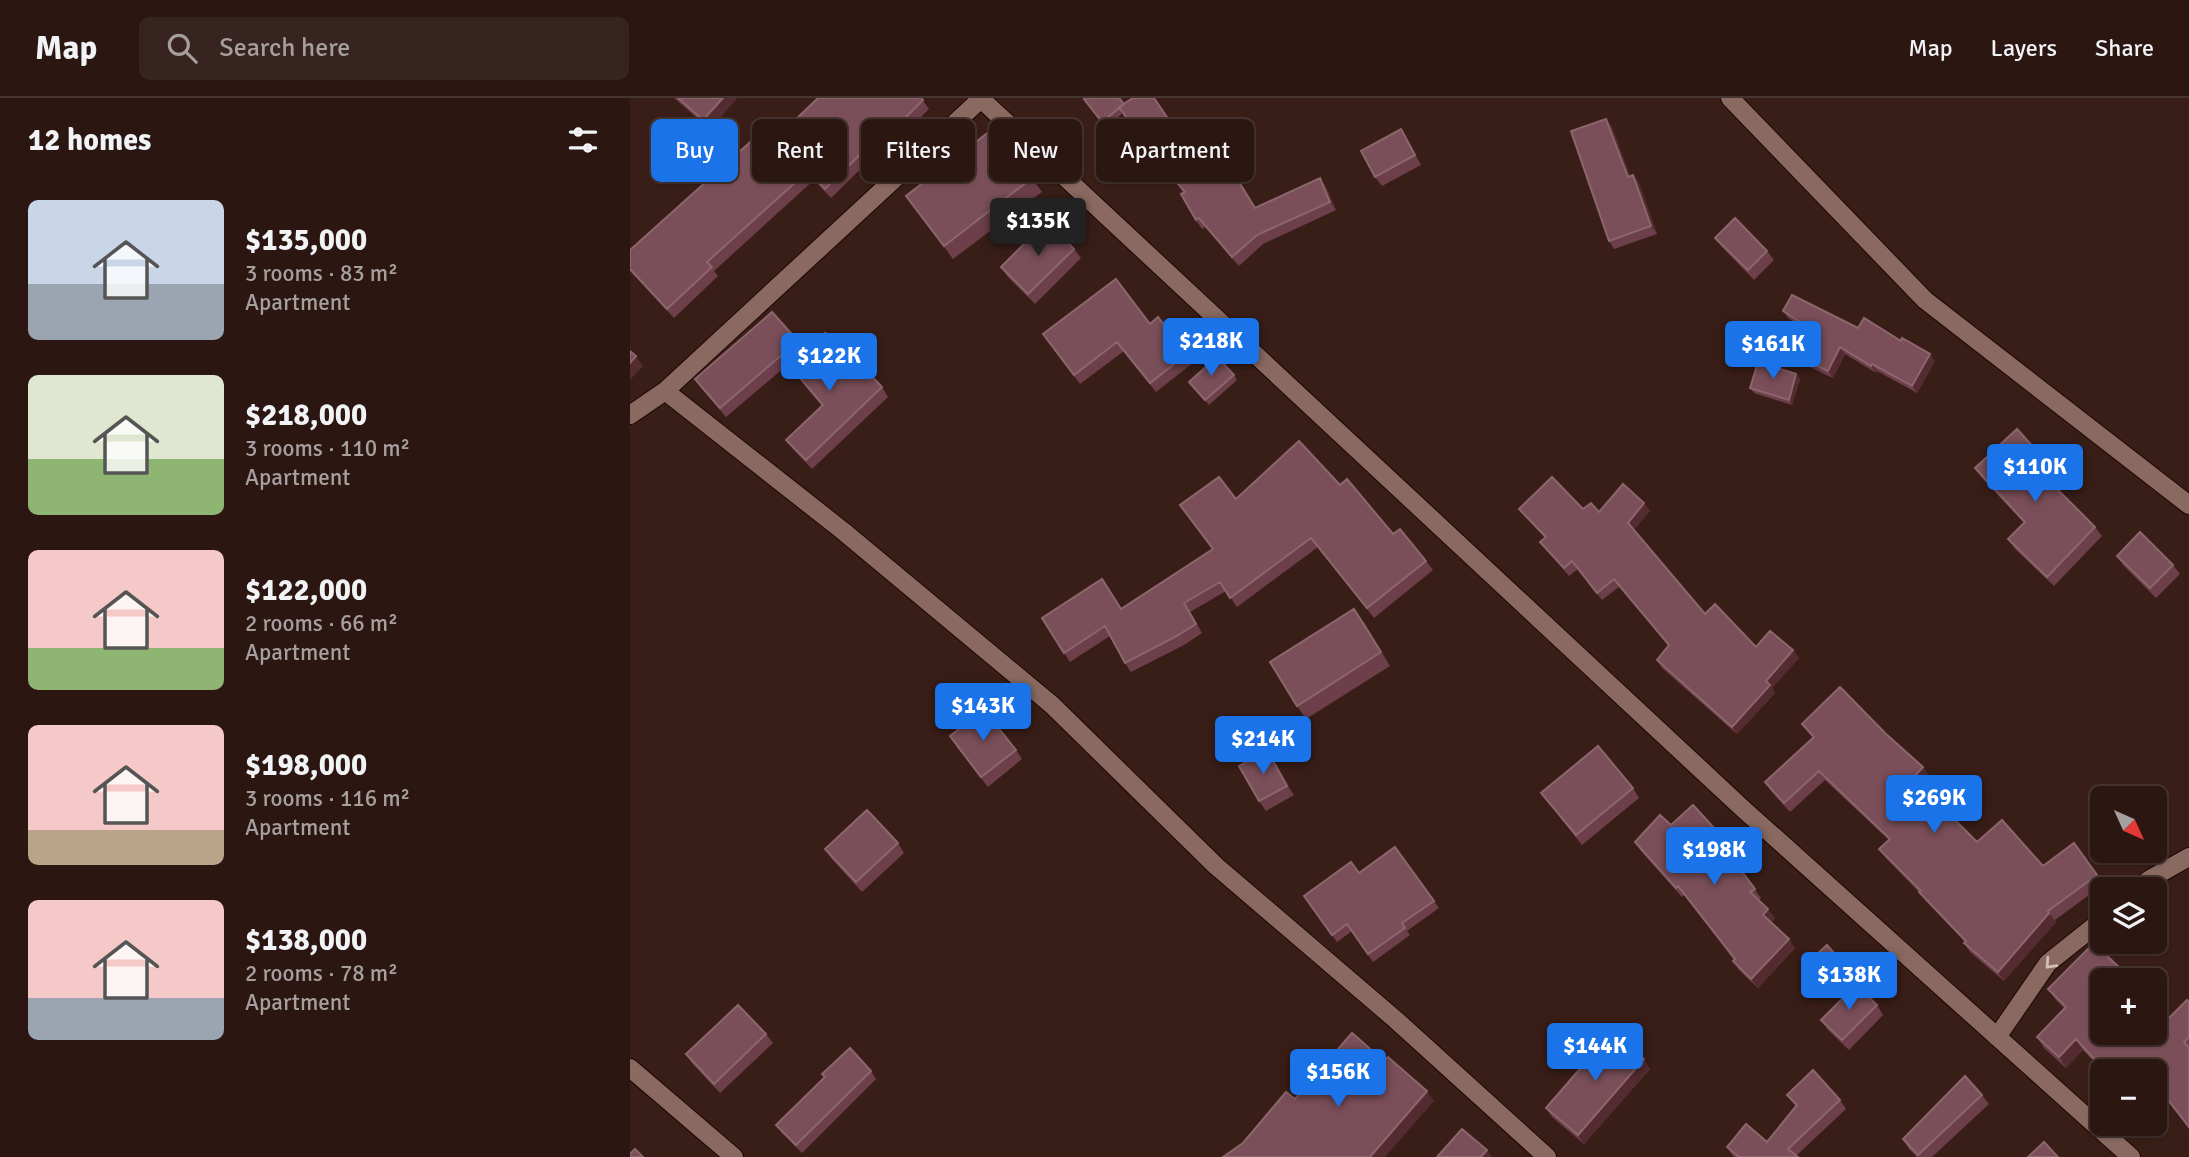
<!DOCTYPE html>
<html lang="en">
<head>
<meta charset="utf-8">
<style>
	body { margin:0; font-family:Signika,sans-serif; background:#37231f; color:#f1f3f6; height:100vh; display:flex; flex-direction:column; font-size:26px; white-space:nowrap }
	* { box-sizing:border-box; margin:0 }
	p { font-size:23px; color:#a69f9f }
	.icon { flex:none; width:38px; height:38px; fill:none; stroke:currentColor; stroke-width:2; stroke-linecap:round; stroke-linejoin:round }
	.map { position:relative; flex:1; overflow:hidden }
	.details { display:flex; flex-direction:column; background:#2b1611; width:630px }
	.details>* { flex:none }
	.hud { position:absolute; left:21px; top:21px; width:665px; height:63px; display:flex; gap:14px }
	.needle { width:46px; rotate:135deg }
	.fabs { position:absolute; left:1460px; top:688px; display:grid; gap:14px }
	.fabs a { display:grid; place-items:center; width:77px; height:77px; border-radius:10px; background:#2b1611; box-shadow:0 2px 5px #0004,0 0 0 2px #473531; font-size:35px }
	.price { position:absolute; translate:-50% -60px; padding:0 16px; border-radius:7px; background:#1a73e8; color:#fff; font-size:23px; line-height:46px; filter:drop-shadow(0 2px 4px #0008) }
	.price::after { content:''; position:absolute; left:50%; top:42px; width:21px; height:16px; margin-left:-10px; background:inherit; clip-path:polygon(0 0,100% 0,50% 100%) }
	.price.on { background:#222; color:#fff }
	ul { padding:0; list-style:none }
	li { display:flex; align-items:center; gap:21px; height:175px; padding:0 28px }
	li span { display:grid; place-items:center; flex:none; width:196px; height:140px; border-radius:10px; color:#555 }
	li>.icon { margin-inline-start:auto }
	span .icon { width:84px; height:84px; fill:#fffc; stroke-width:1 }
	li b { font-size:30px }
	h2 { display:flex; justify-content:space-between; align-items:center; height:84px; padding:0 28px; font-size:30px }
	.pill { padding:0 24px; border-radius:10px; background:#2b1611; box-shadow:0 2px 5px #0004,0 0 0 2px #473531; font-size:24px; line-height:63px }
	.pill.on { background:#1a73e8; color:#fff }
	header { display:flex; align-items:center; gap:42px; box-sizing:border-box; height:98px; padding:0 35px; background:#2b1611; border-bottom:2px solid #473531 }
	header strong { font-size:33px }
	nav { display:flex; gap:38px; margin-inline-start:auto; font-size:24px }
	.search { width:490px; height:63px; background:#37231f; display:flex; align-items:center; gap:18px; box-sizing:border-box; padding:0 24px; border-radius:10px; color:#a69f9f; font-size:26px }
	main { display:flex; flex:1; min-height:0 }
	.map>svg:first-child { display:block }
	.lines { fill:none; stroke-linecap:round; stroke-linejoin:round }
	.street-casing { stroke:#1f0703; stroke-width:20 }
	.street { stroke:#8a6a60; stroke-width:18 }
	.wall { fill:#6d3f4b }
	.shaded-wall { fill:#532b30 }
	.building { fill:#7b4f5a; stroke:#8c656d; stroke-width:2 }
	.oneway { stroke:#d3bdb6 }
</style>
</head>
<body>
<header>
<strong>Map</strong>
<div class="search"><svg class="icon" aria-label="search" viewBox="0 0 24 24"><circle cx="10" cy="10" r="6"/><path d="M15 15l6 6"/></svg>Search here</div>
<nav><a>Map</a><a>Layers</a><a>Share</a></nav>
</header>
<main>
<section class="details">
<h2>12 homes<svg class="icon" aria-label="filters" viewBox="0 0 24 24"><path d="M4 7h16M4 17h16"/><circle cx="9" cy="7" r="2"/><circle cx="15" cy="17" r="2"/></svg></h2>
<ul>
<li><span style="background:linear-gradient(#c9d6e8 60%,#9aa5b1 0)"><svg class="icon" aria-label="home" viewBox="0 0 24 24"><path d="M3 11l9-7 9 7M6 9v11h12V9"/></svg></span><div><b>$135,000</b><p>3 rooms · 83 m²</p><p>Apartment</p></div></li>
<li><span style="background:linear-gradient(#dfe7d0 60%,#8fb573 0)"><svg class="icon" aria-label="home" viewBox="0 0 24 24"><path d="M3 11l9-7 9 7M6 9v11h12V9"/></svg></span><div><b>$218,000</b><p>3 rooms · 110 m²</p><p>Apartment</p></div></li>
<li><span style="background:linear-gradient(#f6c9c9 70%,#8fb573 0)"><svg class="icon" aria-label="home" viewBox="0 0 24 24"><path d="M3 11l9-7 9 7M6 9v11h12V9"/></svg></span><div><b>$122,000</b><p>2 rooms · 66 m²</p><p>Apartment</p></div></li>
<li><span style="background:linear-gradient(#f6c9c9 75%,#b9a48a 0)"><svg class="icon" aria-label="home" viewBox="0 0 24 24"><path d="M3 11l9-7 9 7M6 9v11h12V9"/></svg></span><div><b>$198,000</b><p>3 rooms · 116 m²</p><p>Apartment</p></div></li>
<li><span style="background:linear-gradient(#f6c9c9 70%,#9aa5b1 0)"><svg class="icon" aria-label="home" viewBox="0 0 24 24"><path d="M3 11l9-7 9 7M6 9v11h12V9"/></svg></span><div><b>$138,000</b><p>2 rooms · 78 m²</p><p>Apartment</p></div></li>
</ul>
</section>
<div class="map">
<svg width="1559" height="1059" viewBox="0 0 1559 1059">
	<rect width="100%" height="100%" fill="#391e17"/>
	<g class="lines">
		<defs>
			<path id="street" d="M350,0L1111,709L1501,1059
				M1100,0L1295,202L1559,407
				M35,293L213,433L422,607L586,768L766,922L917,1059
				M0,317L35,293L352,0
				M1508,791L1520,781L1559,759
				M1367,939L1418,865L1472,822
				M0,970L104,1059"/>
		</defs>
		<use href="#street" class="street-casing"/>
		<use href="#street" class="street"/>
	</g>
	<path class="wall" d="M44,0H107L80,31Z
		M291,0L299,11L257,53L253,49L201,100L184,82L84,173L88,178L44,220L0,173V152L137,49Z
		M454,1L494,6L549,37L605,75L625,110L696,89L706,112L633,146L609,168L575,129L572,131L566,122L554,94L519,53L493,15L475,29Z
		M976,21L982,29L1000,78L1003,77L1009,85L1027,136L984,151L979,143Z
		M777,41L791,67L752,88L745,79Z
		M402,80L412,94L323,161L276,98Z
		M1085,140L1137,153L1144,162L1124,182L1092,149Z
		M444,151L451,160L405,206L377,178L371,169Z
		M1153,213L1305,263L1287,295L1247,273L1246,275L1215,256L1203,280L1167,263L1162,256L1174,231L1158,220Z
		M520,226L557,256L563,265L526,294L494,253L450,286L413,236Z
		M168,243L174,253L96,319L71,290L65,281Z
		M158,266L252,289L258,299L182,371L163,351L156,342L192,308Z
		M1166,276L1170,281L1162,307L1124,295L1120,290Z
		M604,277L607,282L579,307L559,284Z
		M1416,363L1423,372L1415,379L1465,429L1472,438L1424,488L1385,451L1378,441L1394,425L1352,380L1345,370Z
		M710,387L763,436L796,463L803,472L744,520L688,449L607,509L596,493L560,514L572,535L554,547L501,574L495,565L480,538L440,564L412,520L479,491L491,510L582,451L606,401Z
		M1014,405L1020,413L1003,432L1075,516L1126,549L1163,552L1169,560L1142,590L1145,595L1107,636L1032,570L1027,562L1039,548L989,489L972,502L948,471L939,478L910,444L915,440L895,418L889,411H953L969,414Z
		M1487,458L1543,467L1550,476L1526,500L1494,468Z
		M734,524L760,568L676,621L667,608Z
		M1172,626L1256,636L1293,669L1299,678L1291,688L1347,744L1413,768L1444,745L1474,786L1425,822L1426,824L1374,883L1340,854L1334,845L1335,844L1296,803L1289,794L1256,760L1249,751L1259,742L1195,682L1160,714L1141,693L1135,684L1183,640Z
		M326,648L386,652L392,661L358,689Z
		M637,652L664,697L636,713L629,703Z
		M1003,690L1009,700L952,747L911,695Z
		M1041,727L1096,743L1102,752L1098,756L1131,800L1129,802L1145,820L1141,824L1165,850L1128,890L1109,872L1103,863L1104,862L1054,797L1052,799L1011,753L1005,744Z
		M268,745L274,755L232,794L201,760L195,751Z
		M765,749L809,810L777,833L780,837L743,864L722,833L707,844L674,798L729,775Z
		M1464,845L1502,882H1472V934H1524V913L1535,924L1557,902L1559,904V1030L1532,996L1524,1003V973H1473L1453,952L1436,970L1414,950L1407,939L1434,910L1426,902L1418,891Z
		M1176,866L1223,877L1226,882L1205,901Z
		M1247,907L1253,917L1219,952L1198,932L1191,922Z
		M136,936L143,945L90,995L62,965L56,956Z
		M1020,971L954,1046L922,1019L916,1010Z
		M241,973L246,981L172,1055L152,1035L146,1027L195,979Z
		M1157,997L1210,1002L1216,1011L1167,1057L1168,1059H1104L1103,1058L1097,1049L1137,1044L1166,1009Z
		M1352,997L1359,1006L1302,1059H1287L1279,1051L1273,1041Z"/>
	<path class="shaded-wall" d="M93,0H107L80,31L73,22Z
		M976,21L982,29L1003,87L998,79Z
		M1003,77L1009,85L1027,136L1021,128Z
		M690,80L696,89L706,112L700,104Z
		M1210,249L1215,256L1203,280L1198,273Z
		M1300,256L1305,263L1287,295L1282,288Z
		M6,258L13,268L0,282V265Z
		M1242,266L1247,273L1246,275L1241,268Z
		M1166,276L1170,281L1162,307L1159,302Z
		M1014,405L1020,413L1003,433L998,425Z
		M724,511L734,524L760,568L751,554Z
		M1163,552L1169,560L1142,590L1145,595L1107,636L1102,629L1136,583Z
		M637,652L643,661L664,697L657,688Z
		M1293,669L1299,678L1289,689L1283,680Z
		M1138,811L1145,820L1139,826L1133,817Z
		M1419,815L1426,824L1374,883L1368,874Z
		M1159,841L1165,850L1128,890L1121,881Z
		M1446,941L1453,952L1436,970L1429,959Z
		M1014,961L1020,971L954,1046L948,1037Z
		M797,993L804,1003L755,1059H740Z
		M857,1052L862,1059H851Z"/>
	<path class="building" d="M48,0H93L73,22Z
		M188,0H291L293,2L251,44L247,40L195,91L178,73L77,164L82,169L37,211L0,171V152L127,38L137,49Z
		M455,0H489L494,6L472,24L454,1Z
		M503,0H524L549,37L561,27L596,68L598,66L625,110L690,80L700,104L627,137L602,159L569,120L566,122L551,96L555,94L513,44L489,9Z
		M976,21L998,79L1003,77L1021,128L979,143L941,33Z
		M364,30L402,80L314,148L276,98Z
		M771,31L785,57L745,79L731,53Z
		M1105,120L1137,153L1118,172L1085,140Z
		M417,123L444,151L398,196L371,169Z
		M486,181L520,226L528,219L557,256L520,285L487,244L444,277L413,236Z
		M1162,197L1228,230L1234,220L1271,243L1272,240L1300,256L1282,288L1242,266L1241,268L1210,249L1198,273L1162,256L1176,228L1153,213Z
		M142,214L168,243L90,310L65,281Z
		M195,235L228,274L233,269L252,289L176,362L156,342L193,307L158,266Z
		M0,253L6,258L0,265Z
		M587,259L604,277L575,302L559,284Z
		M1128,264L1166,276L1159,302L1120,290Z
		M1387,331L1416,363L1407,371L1465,429L1417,479L1378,441L1395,424L1345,370Z
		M669,343L710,387L717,381L763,436L770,431L796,463L737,510L681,440L600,500L590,484L554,505L566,526L547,538L495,565L475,528L434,555L412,520L472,481L491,511L583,451L550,407L589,379L606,401Z
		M922,379L953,411L961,405L969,414L993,386L1014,405L998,425L1075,516L1085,506L1126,549L1140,533L1163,552L1136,583L1140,587L1102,629L1027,562L1039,547L984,481L967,495L942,463L934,470L910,444L916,439L889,411Z
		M1510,434L1543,467L1520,490L1487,458Z
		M724,511L751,554L667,608L640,564Z
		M1210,589L1256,636L1293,669L1283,680L1347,744L1372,722L1413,768L1444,745L1467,777L1418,813L1419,815L1368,874L1334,845L1336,843L1289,794L1291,793L1249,751L1260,741L1189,673L1154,705L1135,684L1184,639L1172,626Z
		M354,612L386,652L351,679L320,638Z
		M968,648L1003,690L946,737L911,695Z
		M637,652L657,688L629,703L609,668Z
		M1063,707L1096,743L1092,747L1125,791L1120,794L1138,811L1133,817L1159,841L1121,881L1103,863L1105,861L1048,788L1046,790L1005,744L1030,717L1041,727Z
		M237,712L268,745L226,784L195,751Z
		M765,749L804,803L772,825L775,830L738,856L717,826L702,837L674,798L721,764L729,775Z
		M1464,845L1500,880L1498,882H1472V934H1524V913L1535,924L1557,902L1559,904V939L1554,944L1559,950V1029L1525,985L1524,986V973H1475L1446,941L1429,959L1407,939L1436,909L1418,891Z
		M1197,847L1223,877L1202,896L1176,866Z
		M1226,887L1247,907L1212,942L1191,922Z
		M108,907L136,936L84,986L56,956Z
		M982,934L1014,961L948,1037L916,1010Z
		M722,935L754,963L758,959L797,993L740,1059H593L613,1045L656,994L665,1001Z
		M220,950L241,973L166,1047L146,1027L195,979L192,976Z
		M1183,972L1210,1002L1158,1051L1168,1059H1109L1097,1049L1116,1026L1137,1044L1167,1007L1157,997Z
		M1335,978L1352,997L1288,1057L1273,1041Z
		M832,1031L857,1052L851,1059H807Z
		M1414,1044L1428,1059H1398Z
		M5,1051L13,1059H0V1056Z"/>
	<defs><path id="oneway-chevron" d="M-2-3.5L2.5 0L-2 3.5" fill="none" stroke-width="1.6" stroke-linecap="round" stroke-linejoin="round" transform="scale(1.75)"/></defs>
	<use class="oneway" href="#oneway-chevron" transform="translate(1420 866) rotate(133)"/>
</svg>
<div class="fabs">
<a><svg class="needle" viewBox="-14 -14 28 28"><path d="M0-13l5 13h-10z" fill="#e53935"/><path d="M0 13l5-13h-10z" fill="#a69f9f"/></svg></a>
<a><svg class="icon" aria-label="layers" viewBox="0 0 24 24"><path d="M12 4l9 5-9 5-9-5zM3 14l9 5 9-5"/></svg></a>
<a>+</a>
<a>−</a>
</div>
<b class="price on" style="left:408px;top:160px">$135K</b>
<b class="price" style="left:581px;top:280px">$218K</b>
<b class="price" style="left:1143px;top:283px">$161K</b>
<b class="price" style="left:199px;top:295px">$122K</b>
<b class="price" style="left:1405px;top:406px">$110K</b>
<b class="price" style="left:353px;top:645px">$143K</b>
<b class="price" style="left:633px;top:678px">$214K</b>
<b class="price" style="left:1304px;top:737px">$269K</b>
<b class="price" style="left:1084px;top:789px">$198K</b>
<b class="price" style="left:1219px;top:914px">$138K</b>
<b class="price" style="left:965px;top:985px">$144K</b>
<b class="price" style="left:708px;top:1011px">$156K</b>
<div class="hud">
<a class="pill on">Buy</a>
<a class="pill">Rent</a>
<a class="pill">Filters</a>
<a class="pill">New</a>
<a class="pill">Apartment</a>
</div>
</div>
</main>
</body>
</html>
